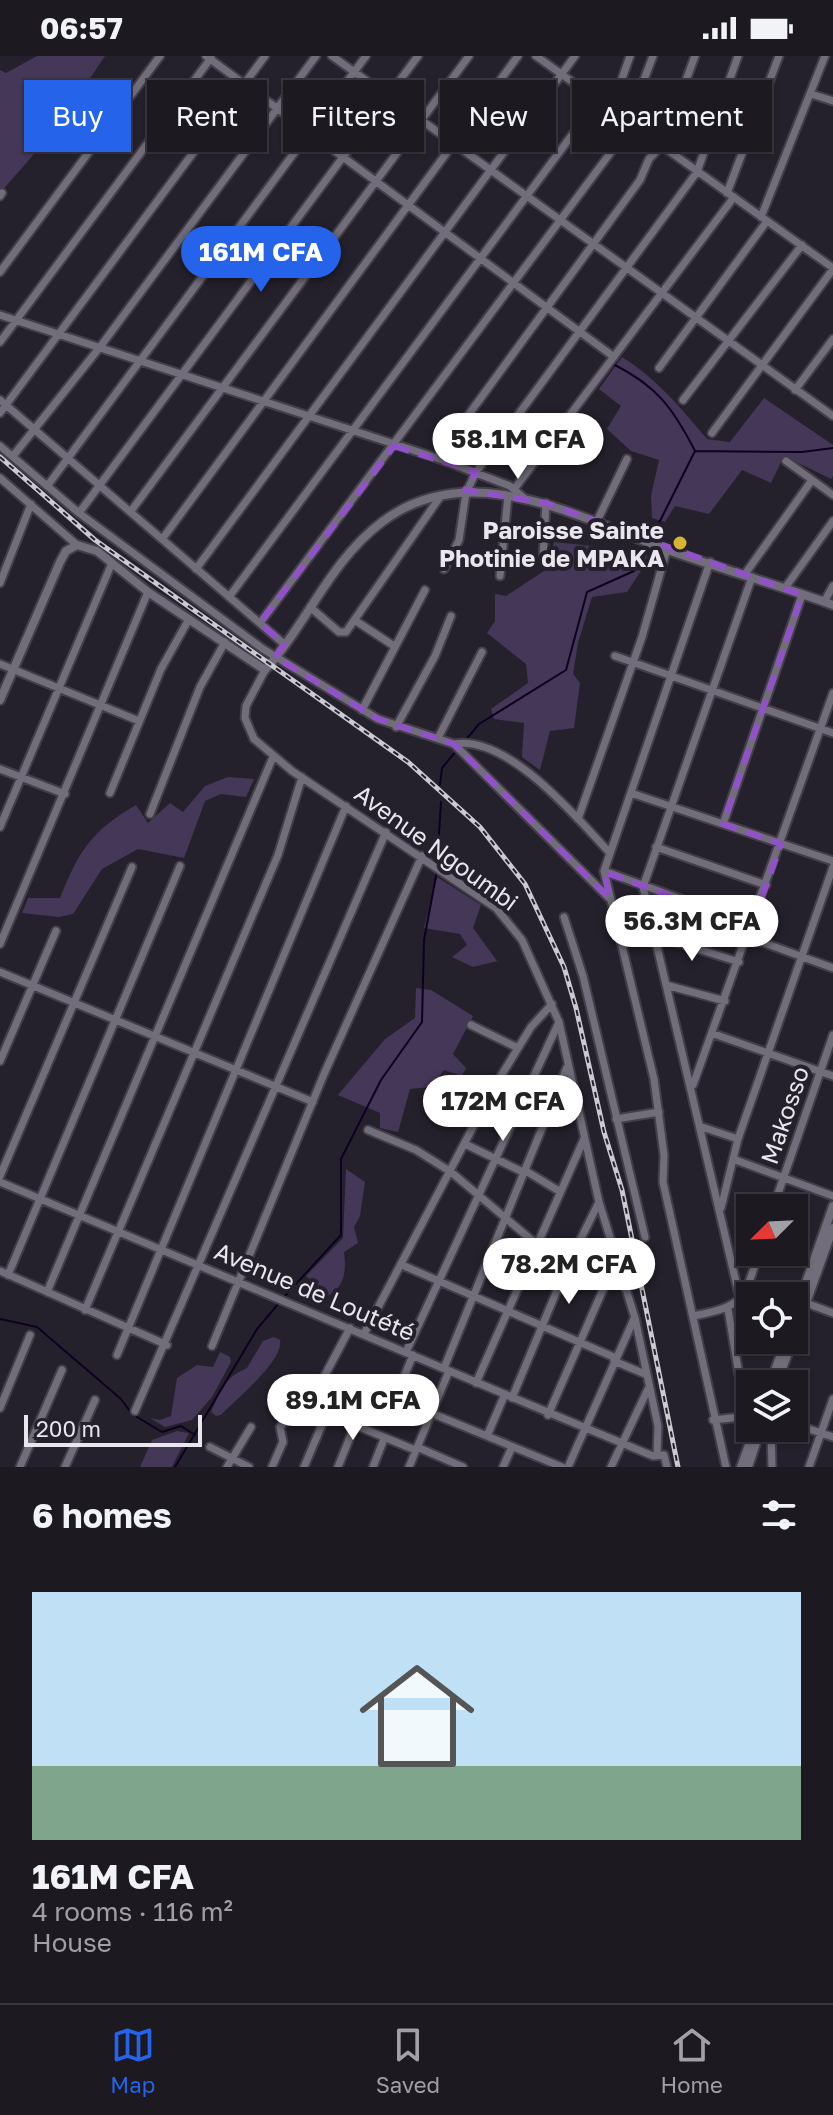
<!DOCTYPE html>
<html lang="en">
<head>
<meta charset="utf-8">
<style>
	body { margin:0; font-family:"Golos Text",sans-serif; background:#25222a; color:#f1f3f6; height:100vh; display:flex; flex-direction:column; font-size:30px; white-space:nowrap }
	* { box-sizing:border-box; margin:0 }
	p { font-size:26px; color:#a0a0a5 }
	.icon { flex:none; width:44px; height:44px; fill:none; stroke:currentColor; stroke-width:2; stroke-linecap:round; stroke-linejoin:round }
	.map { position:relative; height:1411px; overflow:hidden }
	.drawer { display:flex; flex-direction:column; background:#1c1921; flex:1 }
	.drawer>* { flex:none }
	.guide { position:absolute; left:24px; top:24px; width:786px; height:72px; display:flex; gap:16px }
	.needle { width:52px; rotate:246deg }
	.controls { position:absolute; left:736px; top:1138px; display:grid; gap:16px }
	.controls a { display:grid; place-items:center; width:72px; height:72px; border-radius:0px; background:#1c1921; box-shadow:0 2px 6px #0004,0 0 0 2px #3a383f; font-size:40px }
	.scale { position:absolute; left:24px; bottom:20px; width:178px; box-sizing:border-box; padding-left:8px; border:4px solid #e9e6ee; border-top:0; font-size:22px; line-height:28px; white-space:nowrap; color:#e9e6ee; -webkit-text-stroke:6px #25212c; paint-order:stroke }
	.price { position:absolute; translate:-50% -68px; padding:0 18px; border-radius:28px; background:#fff; color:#222; font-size:26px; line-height:52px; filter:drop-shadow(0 2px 4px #0008) }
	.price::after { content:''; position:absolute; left:50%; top:48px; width:24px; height:18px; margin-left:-12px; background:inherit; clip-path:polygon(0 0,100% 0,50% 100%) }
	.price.current { background:#2563eb; color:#fff }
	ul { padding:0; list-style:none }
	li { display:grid; align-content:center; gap:16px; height:424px; padding:0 32px }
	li+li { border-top:2px solid #3a383f }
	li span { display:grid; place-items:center; height:248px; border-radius:0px; color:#555 }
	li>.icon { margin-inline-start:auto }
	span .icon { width:144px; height:144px; fill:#fffc; stroke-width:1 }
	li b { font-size:34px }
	h2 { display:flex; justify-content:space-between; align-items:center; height:96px; padding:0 32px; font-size:34px }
	.chip { padding:0 28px; border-radius:0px; background:#1c1921; box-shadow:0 2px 6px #0004,0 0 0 2px #3a383f; font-size:28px; line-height:72px }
	.chip.current { background:#2563eb; color:#fff }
	.status { display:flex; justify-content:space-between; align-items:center; height:56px; padding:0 40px; background:#1c1921; direction:ltr }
	.status svg { height:22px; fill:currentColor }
	.dock { display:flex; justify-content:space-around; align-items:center; height:112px; border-top:2px solid #3a383f; background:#1c1921; font-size:22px; color:#a0a0a5 }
	.dock a { display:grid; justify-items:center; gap:4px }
	.dock .current { color:#2563eb }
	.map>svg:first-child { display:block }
	.green { fill:#443758 }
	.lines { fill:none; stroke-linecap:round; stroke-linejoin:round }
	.stream { stroke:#0f0021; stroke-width:2 }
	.minor-casing { stroke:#433f49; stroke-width:11 }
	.tertiary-casing { stroke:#433f49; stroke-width:12 }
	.minor { stroke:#726d7b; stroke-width:7 }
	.tertiary { stroke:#726d7b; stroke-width:8 }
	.rail-casing { stroke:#ccc9d2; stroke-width:5 }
	.rail { stroke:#25212c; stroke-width:2; stroke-dasharray:6; stroke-linecap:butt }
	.marked { fill:none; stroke:#9151c8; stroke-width:6; stroke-dasharray:16 10; stroke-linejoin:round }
	.poi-dot { fill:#d8b434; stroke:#25212c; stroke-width:3 }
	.labels { text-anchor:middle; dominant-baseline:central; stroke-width:8; stroke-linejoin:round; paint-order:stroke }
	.poi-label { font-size:24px; font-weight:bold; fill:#e9e6ee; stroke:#25212c; text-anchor:end }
	.street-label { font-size:24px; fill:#e9e6ee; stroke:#25212c }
</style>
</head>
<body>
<div class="status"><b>06:57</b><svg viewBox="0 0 49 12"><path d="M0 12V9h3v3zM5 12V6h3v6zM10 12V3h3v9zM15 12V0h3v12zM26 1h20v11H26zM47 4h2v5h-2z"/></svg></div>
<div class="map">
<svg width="833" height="1411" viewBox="0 0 833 1411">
	<rect width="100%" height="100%" fill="#25212c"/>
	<path class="green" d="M37,0H105L55,74L0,137V14L6,17Z
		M622,301C657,323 680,351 707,383L730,386L764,342L833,389V420L831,423L784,400L771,427L742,414L709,458L675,450L665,466L652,462L651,440L659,404L631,395L607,373L621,350L599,333Z
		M554,486L611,492L620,503L637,494L651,500L627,536L592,541L578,587L573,618L580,627L574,672L550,675L540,714L522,701L524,667L494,663L491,653L528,627L526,608L487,577L495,565V538L506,540L547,513Z
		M228,721L254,723L246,741L221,738L205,745L184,802L138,793L102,813L73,858L59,861L22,857L28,842H60C79,795 91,775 136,749L148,767L170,747L183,756L205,730Z
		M437,821L481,849L473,872L497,905L473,911L452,901L467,889L460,878L424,872Z
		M416,932L431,934L473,960L453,998L466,1012L462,1020L444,1014L431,1031L410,1033L398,1076L380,1072V1057L338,1039L385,983L415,962Z
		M346,1113L365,1126L360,1160L354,1171L358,1187L344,1196C347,1222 343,1234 318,1245L312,1238L315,1227L306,1220L343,1182Z
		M274,1281L280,1284C284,1305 236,1343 221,1359L216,1360L211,1356C222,1332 224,1322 247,1312L263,1285Z
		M220,1296L230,1301L231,1306L212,1341L192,1364L165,1371L150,1362L160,1364L171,1360L177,1322L197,1309L213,1311Z
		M177,1375L189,1377L172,1411H140L152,1384Z"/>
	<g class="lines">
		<path class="stream" d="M613,308C657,330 673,352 695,395
			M650,485L695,395L802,396L833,392
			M464,686L479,668L566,614L587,536L634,515L647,491
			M440,729L442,712L457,694
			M437,809L441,746
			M283,1242L341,1179V1103L381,1024L422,966L424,884L437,815
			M0,1263L37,1271L121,1343L132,1358L162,1376L181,1370L195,1379
			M175,1411L257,1273L279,1247"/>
		<defs>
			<path id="minor" d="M206,0L614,301
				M332,0L833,360
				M536,0L833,212
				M811,38L833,45
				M611,54L630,0
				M727,137L779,0
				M0,140L2,137
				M761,161L825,0
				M0,216L160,0
				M0,259L437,402L510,430L525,443
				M0,286L211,2
				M659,312L767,165
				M795,334L833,283
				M0,344L284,588
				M683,344L802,189
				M0,357L265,0
				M712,377L833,213
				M0,390L79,457L263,593L378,663L454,688L609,842
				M13,400L100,291L316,0
				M437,402L640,124L649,103L662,89L695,0
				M786,405L833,439
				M0,422L77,489
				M48,429L366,0
				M515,432L734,141
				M131,455L469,0
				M79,457L418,0
				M596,467L627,403
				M163,482L518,0
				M543,502L546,447
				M710,506L604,815L654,1023L664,1099L663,1126L726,1411
				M196,513L575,0
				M444,513L459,484L466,437L476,416L697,116L738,0
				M745,518L812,424
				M500,520L508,440
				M0,527L31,448
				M785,532L833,465
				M229,541L598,44
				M824,546L833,530
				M310,551L339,576H346L440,441
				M356,565L394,590
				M260,567L614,92L628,66L653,0
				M615,600L833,677
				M0,608L139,665
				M265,614L246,650L245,662L254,683L292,715L496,852L522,884L559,966L599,1146L635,1262L658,1370L657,1399
				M362,654L425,534
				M396,671L435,600L451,560
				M438,682L482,596
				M454,688C507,678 576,761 609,796
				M0,713L65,738
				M110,737L161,613L189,563
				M631,737L833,805
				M150,758L200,631L225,586
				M578,763L642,581L667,493
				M723,768L802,539
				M0,771L112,507
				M656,791L766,829
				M604,815L752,869
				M564,861L583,920L645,1181
				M654,879L739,906
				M748,881L833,912
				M0,888L148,536
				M0,916L313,1046
				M666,929L725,945
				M471,969L518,992
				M714,978L833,1020
				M0,1005L56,875
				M693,1029L833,637
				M616,1063L659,1056
				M702,1071L738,1083
				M368,1074L416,1094L451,1116L566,1213
				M465,1088L525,1117
				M733,1103L833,1140
				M526,1115L559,1135
				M0,1120L132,811
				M0,1126C219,1216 435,1310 653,1400L664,1399L667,1411
				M721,1152L738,1083L833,811
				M773,1152L833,979
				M402,1209L616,1302
				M0,1215L167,1289
				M8,1219L180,810
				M749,1228L780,1240
				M47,1236L273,701
				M740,1243L643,831L752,521
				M806,1247L833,1257
				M728,1253L746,1360
				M85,1254L278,799L302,721
				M693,1260C744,1250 744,1244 759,1196
				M364,1278L493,1033L531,971L552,948
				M212,1290L324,1018L422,800
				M406,1296L559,966
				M117,1299L346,750
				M614,1305L645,1318
				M444,1312L567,1011
				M324,1321L428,1365
				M476,1327L584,1083
				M512,1342L566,1213L599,1146
				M302,1347L415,1394
				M392,1350L413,1299
				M0,1352L30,1279
				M135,1355L386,776
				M431,1357L562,1411
				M548,1359L616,1204
				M713,1364L750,1360
				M794,1368L833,1381
				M771,1372L772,1411
				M487,1380L505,1338
				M210,1391L249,1411
				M417,1391L463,1411
				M20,1411L62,1314
				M65,1411L95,1344
				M227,1411L251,1371
				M272,1411L283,1386L280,1371L324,1321L350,1272
				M304,1411L327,1357
				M338,1411L367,1339
				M373,1411L384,1383
				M409,1411L449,1315
				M503,1411L512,1391
				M568,1411L634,1263
				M611,1411L648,1333
				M809,1411L833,1343"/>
			<path id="tertiary" d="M0,644L60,506L66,495L77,489L97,495L148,536L265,614C307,568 330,505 382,466C469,400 578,461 665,493C721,513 778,529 833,549
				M794,1261L833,1150
				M794,1280L833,1172
				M770,1328L786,1284
				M776,1328L793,1284
				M741,1411L755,1372
				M748,1411L761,1372"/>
		</defs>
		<use href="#minor" class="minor-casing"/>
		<use href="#tertiary" class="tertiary-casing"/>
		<use href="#minor" class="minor"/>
		<use href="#tertiary" class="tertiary"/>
		<defs>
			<path id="rail" d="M0,401L95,484L408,706L480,771L525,828L564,911L576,952L604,1076L622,1134L678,1411"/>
		</defs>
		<use href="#rail" class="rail-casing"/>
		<use href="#rail" class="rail"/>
	</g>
	<path class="marked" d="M394,390L476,416L465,434L546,447L802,539L723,768L781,788L752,869L604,816L610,843L454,688L378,663L275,601L284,588L260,567Z"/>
	<circle class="poi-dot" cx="680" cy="487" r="8"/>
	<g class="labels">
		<g class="poi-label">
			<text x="664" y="473">Paroisse Sainte<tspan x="664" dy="28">Photinie de MPAKA</tspan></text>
		</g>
		<g class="street-label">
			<text transform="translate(437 791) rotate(36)">Avenue Ngoumbi</text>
			<text transform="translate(784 1059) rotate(-71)">Makosso</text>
			<text transform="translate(315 1235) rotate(23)">Avenue de Loutété</text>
		</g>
	</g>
</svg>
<div class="controls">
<a><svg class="needle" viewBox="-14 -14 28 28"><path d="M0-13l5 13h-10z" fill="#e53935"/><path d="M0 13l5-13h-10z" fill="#a0a0a5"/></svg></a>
<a><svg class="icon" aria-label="locate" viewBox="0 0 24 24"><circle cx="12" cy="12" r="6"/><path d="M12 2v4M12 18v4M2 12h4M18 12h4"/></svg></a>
<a><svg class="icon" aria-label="layers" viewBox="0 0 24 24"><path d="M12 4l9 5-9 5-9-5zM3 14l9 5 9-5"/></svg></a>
</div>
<div class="scale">200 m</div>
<b class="price current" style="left:261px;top:238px">161M CFA</b>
<b class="price" style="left:518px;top:425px">58.1M CFA</b>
<b class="price" style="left:692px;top:907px">56.3M CFA</b>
<b class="price" style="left:503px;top:1087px">172M CFA</b>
<b class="price" style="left:569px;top:1250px">78.2M CFA</b>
<b class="price" style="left:353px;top:1386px">89.1M CFA</b>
<div class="guide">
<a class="chip current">Buy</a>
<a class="chip">Rent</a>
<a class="chip">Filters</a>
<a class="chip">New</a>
<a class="chip">Apartment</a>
</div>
</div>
<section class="drawer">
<h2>6 homes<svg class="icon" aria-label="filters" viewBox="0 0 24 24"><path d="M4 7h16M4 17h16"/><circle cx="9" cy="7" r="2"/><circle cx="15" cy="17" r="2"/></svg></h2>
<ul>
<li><span style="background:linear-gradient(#bfe0f5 70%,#7fa58c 0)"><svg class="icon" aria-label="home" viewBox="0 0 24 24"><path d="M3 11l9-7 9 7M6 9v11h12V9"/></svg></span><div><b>161M CFA</b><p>4 rooms · 116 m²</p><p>House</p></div></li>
</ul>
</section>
<nav class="dock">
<a class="current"><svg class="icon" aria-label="map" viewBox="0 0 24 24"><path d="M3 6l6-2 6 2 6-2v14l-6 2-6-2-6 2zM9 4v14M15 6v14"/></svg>Map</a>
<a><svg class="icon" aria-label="saved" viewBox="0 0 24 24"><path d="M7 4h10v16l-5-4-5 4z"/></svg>Saved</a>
<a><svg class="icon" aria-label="home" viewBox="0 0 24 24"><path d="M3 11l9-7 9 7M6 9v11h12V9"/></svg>Home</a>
</nav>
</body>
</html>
